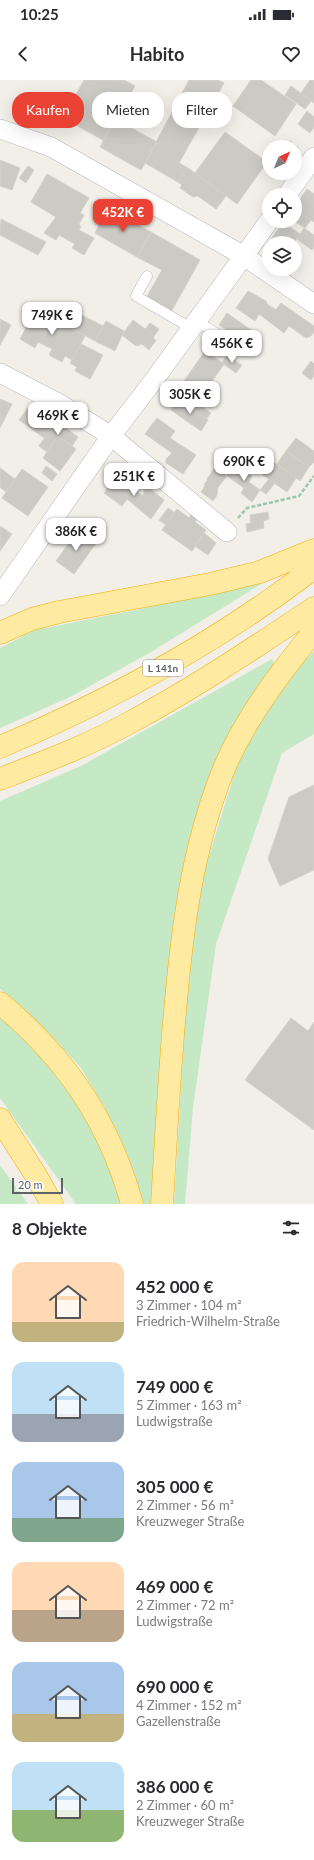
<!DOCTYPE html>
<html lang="de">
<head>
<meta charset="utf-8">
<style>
	body { margin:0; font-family:Lato,sans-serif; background:#f7f7f7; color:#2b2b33; height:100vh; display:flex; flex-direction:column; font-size:15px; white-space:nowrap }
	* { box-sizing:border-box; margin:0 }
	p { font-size:13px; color:#7c7c81 }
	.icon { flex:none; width:22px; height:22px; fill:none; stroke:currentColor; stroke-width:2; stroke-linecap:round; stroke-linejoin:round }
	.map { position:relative; height:1124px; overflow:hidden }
	.side { display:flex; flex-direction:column; background:#fff; flex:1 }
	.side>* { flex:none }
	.top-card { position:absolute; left:12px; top:12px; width:290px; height:36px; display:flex; gap:8px }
	.needle { width:26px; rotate:44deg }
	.controls { position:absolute; left:262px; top:60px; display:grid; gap:8px }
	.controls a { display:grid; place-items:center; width:40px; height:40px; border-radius:50%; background:#fff; box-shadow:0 4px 16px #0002; font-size:20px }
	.scale { position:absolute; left:12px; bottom:10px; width:51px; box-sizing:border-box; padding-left:4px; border:2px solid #5f6368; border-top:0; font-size:11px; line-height:14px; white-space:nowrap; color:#5f6368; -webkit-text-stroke:3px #fff; paint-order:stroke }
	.price { position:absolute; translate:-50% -34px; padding:0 9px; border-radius:8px; background:#fff; color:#222; font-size:13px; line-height:26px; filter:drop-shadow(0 1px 2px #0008) }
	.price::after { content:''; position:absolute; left:50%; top:24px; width:12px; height:9px; margin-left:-6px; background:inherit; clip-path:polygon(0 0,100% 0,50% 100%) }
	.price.on { background:#ea4335; color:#fff }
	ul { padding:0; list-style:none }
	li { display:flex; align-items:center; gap:12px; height:100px; padding:0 12px }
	li span { display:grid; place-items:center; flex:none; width:112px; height:80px; border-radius:12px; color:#555 }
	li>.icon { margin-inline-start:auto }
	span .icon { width:48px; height:48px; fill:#fffc; stroke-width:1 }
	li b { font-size:17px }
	h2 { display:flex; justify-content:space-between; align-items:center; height:48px; padding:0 12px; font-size:17px }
	.pill { padding:0 14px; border-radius:16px; background:#fff; box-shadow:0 4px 16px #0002; font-size:14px; line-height:36px }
	.pill.on { background:#ea4335; color:#fff }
	.status { display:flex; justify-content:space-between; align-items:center; height:28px; padding:0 20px; background:#fff; direction:ltr }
	.status svg { height:11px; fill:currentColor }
	header { display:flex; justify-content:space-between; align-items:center; height:52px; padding:0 12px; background:#fff; font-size:18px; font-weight:700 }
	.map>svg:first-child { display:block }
	.green { fill:#c5e8c5 }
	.building { fill:#cccac5; stroke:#d6d1c6 }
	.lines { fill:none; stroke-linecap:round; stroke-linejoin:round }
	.service-casing { stroke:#b5b8bc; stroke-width:11 }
	.minor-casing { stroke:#b5b8bc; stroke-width:20 }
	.trunk-casing { stroke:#f9ab00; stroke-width:23 }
	.path { stroke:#9cc7a9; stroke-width:2.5; stroke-dasharray:4 2; stroke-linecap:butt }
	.service { stroke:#fff; stroke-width:10 }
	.minor { stroke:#fff; stroke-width:19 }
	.trunk { stroke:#feeaa1; stroke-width:22 }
	.labels { text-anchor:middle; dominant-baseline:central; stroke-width:3; stroke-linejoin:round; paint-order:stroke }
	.shield { fill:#fff; stroke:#8f9295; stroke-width:1 }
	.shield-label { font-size:10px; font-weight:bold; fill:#5f6368 }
</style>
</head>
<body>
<div class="status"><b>10:25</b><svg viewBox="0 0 49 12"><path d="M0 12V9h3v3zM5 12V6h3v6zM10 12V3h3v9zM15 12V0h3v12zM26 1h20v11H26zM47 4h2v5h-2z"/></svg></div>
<header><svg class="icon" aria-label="back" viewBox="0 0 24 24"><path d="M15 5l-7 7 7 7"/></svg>Habito<svg class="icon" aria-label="heart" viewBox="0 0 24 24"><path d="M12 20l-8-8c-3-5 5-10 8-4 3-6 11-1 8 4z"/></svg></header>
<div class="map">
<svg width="314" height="1124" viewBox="0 0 314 1124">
	<rect width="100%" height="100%" fill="#f1efe8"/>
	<path class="green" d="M271,498L151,572L72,616L0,648V568L35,550L136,530Z
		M314,571V654L282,673L216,864L193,1028L185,1124H174L189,870L203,796L239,678L257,643L292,594Z
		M272,579L275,584L222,675L152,1124H141L128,1076L104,1026L80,987L49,953L0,909V721L81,686Z
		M0,937C63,992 98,1043 121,1124H76L0,1018Z
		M0,1085L28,1124H0Z"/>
	<path class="building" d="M84,0H124L135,6L103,60L63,38Z
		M189,0H218L224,3L179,83L188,88L178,102L145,83Z
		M251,0H261L296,24L275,56L233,26Z
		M310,0H314V23L301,13Z
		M291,6L311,21L305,29L285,15Z
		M307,31L314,37V47L310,53L298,44Z
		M115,39L157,62L141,90L100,67Z
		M225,52L267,82L237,124L195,93Z
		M290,61L299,68L295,74V67H281L283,64Z
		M0,80L20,88L12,110L0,106Z
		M28,86L34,90L26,103L19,98Z
		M188,88L226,116L216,129L198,116L193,117L180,108L182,105L178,102Z
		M47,94L89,118L80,133L84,135L79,144L81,147L79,150L94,158L84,175L72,168L75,164L59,155L56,160L44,153L56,137L31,122Z
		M307,109L314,114V142L295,129V126Z
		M108,129L151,152L137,177L95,153Z
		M295,129L311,140L305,148L294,141Z
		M1,139L46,162L38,175L0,155Z
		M283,142L300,154L294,163H272L270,161Z
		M304,148L314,155V167L312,170L297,159Z
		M151,152L200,180L171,232L146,218L162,190L137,177Z
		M248,211L266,221L267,224L276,230L281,223L314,246V252L311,256L306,258L289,246L284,253L259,234L255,241L236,228Z
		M65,226L74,231L66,245L57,241Z
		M36,229L85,256L72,280L65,276L62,282L49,275L52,269L38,262L35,268L20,259Z
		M74,231L103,246L95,261L66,245Z
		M227,233L257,254L249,265L219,245Z
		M0,239L11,245L0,265Z
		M133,240L145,249L150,243L159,249L153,258L156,260L149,270L142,264L136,266L122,255Z
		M106,241L124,251L115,271L95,261Z
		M81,264L103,275L90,299L75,291L77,287L70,283Z
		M205,271L224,284L201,317L182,304Z
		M227,275L242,285L236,293L222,283Z
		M311,281L314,284V295L311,300L302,293Z
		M0,319L12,324L0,348Z
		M179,319L208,340L201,351L171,330Z
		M198,324L211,333L206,339L194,330Z
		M28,328L41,337L32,349L19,340Z
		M40,338L53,346L44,358L32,349Z
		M157,338L175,351L170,358L196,375L183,394L166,383V379L172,373L145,354Z
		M56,341L78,357L72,366L58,356L47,372L39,366Z
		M58,356L76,369L60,391L43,378Z
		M296,358L314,371V382L309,387L286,371Z
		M286,371L309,387L300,401L277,384Z
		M273,382L296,398L287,412L263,395Z
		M235,384L252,396L249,402L260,410L252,422L241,413L244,408L227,396Z
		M46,386L57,394L52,401L42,393Z
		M215,387L227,396L218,407L217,415L213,421L201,412L205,406L204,405L208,399H207Z
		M0,388L15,399L6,412L0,407Z
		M22,389L48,407L28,436L2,418Z
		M116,396L143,416L145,408H149L164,420L151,439L127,419L122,426L104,413Z
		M269,399L275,403L266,414L260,410Z
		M168,428L174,432L166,445L159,440Z
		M177,429L189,438L191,434L197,439L195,442L206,450L192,471L162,450Z
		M268,432L269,439L263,441L264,448L247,452L246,444L251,443L250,435Z
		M0,446L12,454L0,471Z
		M79,449L97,462L74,494L56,481Z
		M204,453L216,463L208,475L195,466Z
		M314,705V790L280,806L268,779L289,717Z
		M291,938L308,951L314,942V1050L245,1000Z"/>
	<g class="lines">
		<defs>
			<path id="service" d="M147,196L136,216L191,248
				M197,241L240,269"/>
			<path id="minor" d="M0,49L51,67L244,176L314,224
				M287,115L314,77
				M0,293L60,324L111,356L227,452
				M0,516L111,356L154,300L269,141"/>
			<path id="trunk" d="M0,553L32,539L59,532L210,504L260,492L314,470
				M0,667C112,620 217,562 314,488
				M0,699C44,682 89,665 131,642C194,608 254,568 314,528
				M0,923C66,978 109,1041 132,1124
				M0,1039L35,1094L52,1124
				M162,1124C166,1060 169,996 175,932C182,850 192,769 223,691C244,640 279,594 314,551"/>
		</defs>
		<use href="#service" class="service-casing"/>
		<use href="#minor" class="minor-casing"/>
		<use href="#trunk" class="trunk-casing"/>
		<path class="path" d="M238,438L247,428L299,416L314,396"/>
		<use href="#service" class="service"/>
		<use href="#minor" class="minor"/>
		<use href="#trunk" class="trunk"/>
	</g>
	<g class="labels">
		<rect class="shield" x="143" y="580" width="40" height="16" rx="3"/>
		<g class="shield-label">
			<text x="163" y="588">L 141n</text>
		</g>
	</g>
</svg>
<div class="controls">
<a><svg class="needle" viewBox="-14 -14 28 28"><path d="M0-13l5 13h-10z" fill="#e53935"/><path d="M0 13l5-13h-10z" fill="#7c7c81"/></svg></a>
<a><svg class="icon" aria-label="locate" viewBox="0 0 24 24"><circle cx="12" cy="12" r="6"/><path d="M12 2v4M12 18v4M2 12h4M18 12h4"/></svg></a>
<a><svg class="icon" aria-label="layers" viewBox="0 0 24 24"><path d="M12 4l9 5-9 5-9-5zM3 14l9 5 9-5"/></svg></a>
</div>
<div class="scale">20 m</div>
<b class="price on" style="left:123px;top:153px">452K €</b>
<b class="price" style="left:52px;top:256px">749K €</b>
<b class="price" style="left:232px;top:284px">456K €</b>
<b class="price" style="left:190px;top:335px">305K €</b>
<b class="price" style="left:58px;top:356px">469K €</b>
<b class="price" style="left:244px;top:402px">690K €</b>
<b class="price" style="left:134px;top:417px">251K €</b>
<b class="price" style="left:76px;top:472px">386K €</b>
<div class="top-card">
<a class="pill on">Kaufen</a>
<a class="pill">Mieten</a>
<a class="pill">Filter</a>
</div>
</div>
<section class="side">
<h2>8 Objekte<svg class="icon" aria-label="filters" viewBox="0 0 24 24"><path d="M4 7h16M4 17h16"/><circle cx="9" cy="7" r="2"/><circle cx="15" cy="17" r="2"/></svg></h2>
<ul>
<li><span style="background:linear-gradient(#ffd9b3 75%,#c2b280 0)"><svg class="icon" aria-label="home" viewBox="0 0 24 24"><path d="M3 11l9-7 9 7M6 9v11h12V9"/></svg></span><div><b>452 000 €</b><p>3 Zimmer · 104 m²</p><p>Friedrich-Wilhelm-Straße</p></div></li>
<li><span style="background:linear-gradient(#bfe0f5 65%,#9aa5b1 0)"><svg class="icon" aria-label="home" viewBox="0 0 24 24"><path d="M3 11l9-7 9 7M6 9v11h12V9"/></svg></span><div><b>749 000 €</b><p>5 Zimmer · 163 m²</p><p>Ludwigstraße</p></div></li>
<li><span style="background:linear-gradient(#a9c7e8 70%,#7fa58c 0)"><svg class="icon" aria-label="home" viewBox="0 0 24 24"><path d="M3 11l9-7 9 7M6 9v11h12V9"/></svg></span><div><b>305 000 €</b><p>2 Zimmer · 56 m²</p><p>Kreuzweger Straße</p></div></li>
<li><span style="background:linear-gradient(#ffd9b3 60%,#b9a48a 0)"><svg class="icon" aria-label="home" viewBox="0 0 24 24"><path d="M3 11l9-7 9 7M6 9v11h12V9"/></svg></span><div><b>469 000 €</b><p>2 Zimmer · 72 m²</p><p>Ludwigstraße</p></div></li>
<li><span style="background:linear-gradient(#a9c7e8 65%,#c2b280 0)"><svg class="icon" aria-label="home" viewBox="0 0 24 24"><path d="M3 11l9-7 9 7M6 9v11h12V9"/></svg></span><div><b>690 000 €</b><p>4 Zimmer · 152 m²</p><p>Gazellenstraße</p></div></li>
<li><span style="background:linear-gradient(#bfe0f5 60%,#8fb573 0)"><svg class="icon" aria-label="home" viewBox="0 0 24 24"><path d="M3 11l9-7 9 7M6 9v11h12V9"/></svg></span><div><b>386 000 €</b><p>2 Zimmer · 60 m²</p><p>Kreuzweger Straße</p></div></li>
</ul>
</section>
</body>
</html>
